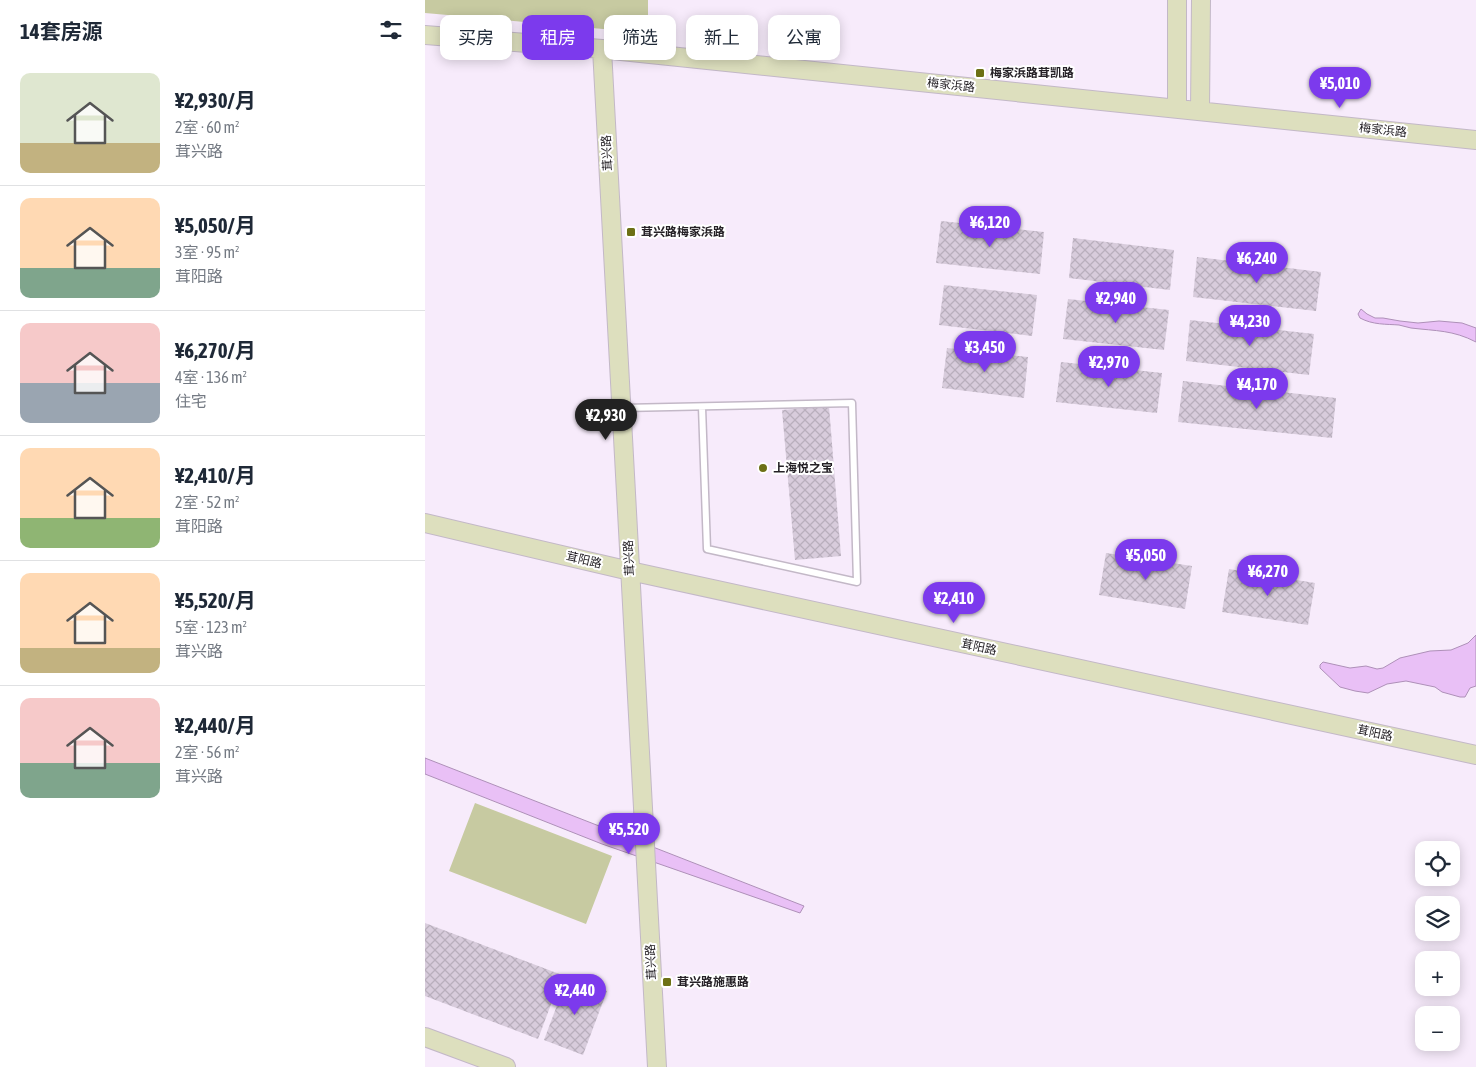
<!DOCTYPE html>
<html lang="zh">
<head>
<meta charset="utf-8">
<style>
	body { margin:0; font-family:"Asap Condensed","Noto Sans SC",sans-serif; background:#f6f6f7; color:#1f2937; height:100vh; display:flex; flex-direction:column; font-size:19px; white-space:nowrap }
	* { box-sizing:border-box; margin:0 }
	p { font-size:16px; color:#747a83 }
	.icon { flex:none; width:28px; height:28px; fill:none; stroke:currentColor; stroke-width:2; stroke-linecap:round; stroke-linejoin:round }
	.map { position:relative; flex:1; overflow:hidden }
	.sheet { display:flex; flex-direction:column; background:#fff; width:425px }
	.sheet>* { flex:none }
	.hud { position:absolute; left:15px; top:15px; width:475px; height:45px; display:flex; gap:10px }
	.fabs { position:absolute; left:990px; top:841px; display:grid; gap:10px }
	.fabs a { display:grid; place-items:center; width:45px; height:45px; border-radius:10px; background:#fff; box-shadow:0 2px 12px #0003; font-size:25px }
	.price { position:absolute; translate:-50% -42px; padding:0 11px; border-radius:18px; background:#7c3aed; color:#fff; font-size:16px; line-height:32px; filter:drop-shadow(0 1px 2px #0008) }
	.price::after { content:''; position:absolute; left:50%; top:30px; width:15px; height:11px; margin-left:-8px; background:inherit; clip-path:polygon(0 0,100% 0,50% 100%) }
	.price.current { background:#222; color:#fff }
	ul { padding:0; list-style:none }
	li { display:flex; align-items:center; gap:15px; height:125px; padding:0 20px }
	li+li { border-top:1px solid #e0e1e3 }
	li span { display:grid; place-items:center; flex:none; width:140px; height:100px; border-radius:10px; color:#555 }
	li>.icon { margin-inline-start:auto }
	span .icon { width:60px; height:60px; fill:#fffc; stroke-width:1 }
	li b { font-size:21px }
	h2 { display:flex; justify-content:space-between; align-items:center; height:60px; padding:0 20px; font-size:21px }
	.pill { padding:0 18px; border-radius:10px; background:#fff; box-shadow:0 2px 12px #0003; font-size:18px; line-height:45px }
	.pill.current { background:#7c3aed; color:#fff }
	main { display:flex; flex:1; min-height:0 }
	.map>svg:first-child { display:block }
	.green { fill:#c7caa1 }
	.water { fill:#e9c0f6; stroke:#ae90b8 }
	.building { fill:url(#building-cross-hatch) }
	.lines { fill:none; stroke-linecap:round; stroke-linejoin:round }
	.lane-casing { stroke:#c3b8c7; stroke-width:9 }
	.secondary-casing { stroke:#c3b8c7; stroke-width:20 }
	.lane { stroke:#fff; stroke-width:6 }
	.secondary { stroke:#dddfbe; stroke-width:18 }
	.poi-dot { fill:#6d7016; stroke:#fff; stroke-width:2 }
	.labels { text-anchor:middle; dominant-baseline:central; stroke-width:4; stroke-linejoin:round; paint-order:stroke }
	.poi-label { font-size:12px; font-weight:bold; fill:#252126; stroke:#fff; text-anchor:start }
	.street-label { font-size:12px; fill:#252126; stroke:#fff }
</style>
</head>
<body>
<main>
<section class="sheet">
<h2>14套房源<svg class="icon" aria-label="filters" viewBox="0 0 24 24"><path d="M4 7h16M4 17h16"/><circle cx="9" cy="7" r="2"/><circle cx="15" cy="17" r="2"/></svg></h2>
<ul>
<li><span style="background:linear-gradient(#dfe7d0 70%,#c2b280 0)"><svg class="icon" aria-label="home" viewBox="0 0 24 24"><path d="M3 11l9-7 9 7M6 9v11h12V9"/></svg></span><div><b>¥2,930/月</b><p>2室 · 60 m²</p><p>茸兴路</p></div></li>
<li><span style="background:linear-gradient(#ffd9b3 70%,#7fa58c 0)"><svg class="icon" aria-label="home" viewBox="0 0 24 24"><path d="M3 11l9-7 9 7M6 9v11h12V9"/></svg></span><div><b>¥5,050/月</b><p>3室 · 95 m²</p><p>茸阳路</p></div></li>
<li><span style="background:linear-gradient(#f6c9c9 60%,#9aa5b1 0)"><svg class="icon" aria-label="home" viewBox="0 0 24 24"><path d="M3 11l9-7 9 7M6 9v11h12V9"/></svg></span><div><b>¥6,270/月</b><p>4室 · 136 m²</p><p>住宅</p></div></li>
<li><span style="background:linear-gradient(#ffd9b3 70%,#8fb573 0)"><svg class="icon" aria-label="home" viewBox="0 0 24 24"><path d="M3 11l9-7 9 7M6 9v11h12V9"/></svg></span><div><b>¥2,410/月</b><p>2室 · 52 m²</p><p>茸阳路</p></div></li>
<li><span style="background:linear-gradient(#ffd9b3 75%,#c2b280 0)"><svg class="icon" aria-label="home" viewBox="0 0 24 24"><path d="M3 11l9-7 9 7M6 9v11h12V9"/></svg></span><div><b>¥5,520/月</b><p>5室 · 123 m²</p><p>茸兴路</p></div></li>
<li><span style="background:linear-gradient(#f6c9c9 65%,#7fa58c 0)"><svg class="icon" aria-label="home" viewBox="0 0 24 24"><path d="M3 11l9-7 9 7M6 9v11h12V9"/></svg></span><div><b>¥2,440/月</b><p>2室 · 56 m²</p><p>茸兴路</p></div></li>
</ul>
</section>
<div class="map">
<svg width="1051" height="1067" viewBox="0 0 1051 1067">
	<defs>
		<pattern id="building-cross-hatch" width="8" height="8" patternUnits="userSpaceOnUse" patternTransform="scale(1.25)"><rect width="8" height="8" fill="#d8ccdc"/><path d="M0 0l8 8M0 8l8-8" fill="none" stroke="#b9afbd"/></pattern>
	</defs>
	<rect width="100%" height="100%" fill="#f7ebfb"/>
	<path class="green" d="M0,0H223V33L0,13Z
		M50,803L187,856L161,924L24,871Z"/>
	<path class="water" d="M936,309L942,314L950,318H958L975,321L993,323L1014,321L1037,323L1051,328V342C1028,330 1011,331 986,328C982,327 978,326 974,325C961,324 948,325 935,318L933,314Z
		M1051,635V686L1045,688L1040,697H1035L1017,692L1010,687L981,681L962,684L943,693L930,691L915,687L895,668V665L898,662L925,668L941,666L952,669L958,668L975,658L1005,651L1026,650L1043,643Z
		M0,758L379,906L375,913L177,844L0,774Z"/>
	<path class="building" d="M516,221L619,232L615,274L511,263Z
		M648,238L749,250L745,290L644,278Z
		M772,257L896,272L891,311L768,297Z
		M519,285L612,295L607,336L514,325Z
		M643,299L744,310L739,350L638,339Z
		M765,320L889,334L884,375L761,361Z
		M522,348L603,357L599,398L517,388Z
		M636,362L737,373L732,413L631,402Z
		M758,381L911,398L907,438L753,422Z
		M404,406L416,556L370,560L357,410Z
		M681,553L767,566L760,609L674,595Z
		M804,569L890,583L883,625L797,612Z
		M0,923L137,975L113,1039L0,996Z
		M143,976L182,991L158,1055L119,1040Z"/>
	<g class="lines">
		<defs>
			<path id="lane" d="M198,408L427,403L432,582L282,549L277,407"/>
			<path id="secondary" d="M752,0V109
				M0,35L177,49L1051,140
				M177,49L232,1067
				M775,111L776,0
				M0,523L205,571L1051,755
				M0,1037L81,1067"/>
		</defs>
		<use href="#lane" class="lane-casing"/>
		<use href="#secondary" class="secondary-casing"/>
		<use href="#lane" class="lane"/>
		<use href="#secondary" class="secondary"/>
	</g>
	<g class="poi-dot">
		<rect x="550" y="68" width="10" height="10" rx="2.5"/>
		<rect x="201" y="227" width="10" height="10" rx="2.5"/>
		<circle cx="338" cy="468" r="5"/>
		<rect x="237" y="977" width="10" height="10" rx="2.5"/>
	</g>
	<g class="labels">
		<g class="poi-label">
			<text x="565" y="73">梅家浜路茸凯路</text>
			<text x="216" y="232">茸兴路梅家浜路</text>
			<text x="348" y="468">上海悦之宝</text>
			<text x="252" y="982">茸兴路施惠路</text>
		</g>
		<g class="street-label">
			<text transform="translate(526 85) rotate(6)">梅家浜路</text>
			<text transform="translate(958 130) rotate(6)">梅家浜路</text>
			<text transform="translate(182 153) rotate(-93)">茸兴路</text>
			<text transform="translate(204 558) rotate(-93)">茸兴路</text>
			<text transform="translate(159 560) rotate(13)">茸阳路</text>
			<text transform="translate(554 647) rotate(12)">茸阳路</text>
			<text transform="translate(950 733) rotate(12)">茸阳路</text>
			<text transform="translate(226 962) rotate(-93)">茸兴路</text>
		</g>
	</g>
</svg>
<div class="fabs">
<a><svg class="icon" aria-label="locate" viewBox="0 0 24 24"><circle cx="12" cy="12" r="6"/><path d="M12 2v4M12 18v4M2 12h4M18 12h4"/></svg></a>
<a><svg class="icon" aria-label="layers" viewBox="0 0 24 24"><path d="M12 4l9 5-9 5-9-5zM3 14l9 5 9-5"/></svg></a>
<a>+</a>
<a>−</a>
</div>
<b class="price" style="left:915px;top:109px">¥5,010</b>
<b class="price" style="left:565px;top:248px">¥6,120</b>
<b class="price" style="left:832px;top:284px">¥6,240</b>
<b class="price" style="left:691px;top:324px">¥2,940</b>
<b class="price" style="left:825px;top:347px">¥4,230</b>
<b class="price" style="left:560px;top:373px">¥3,450</b>
<b class="price" style="left:684px;top:388px">¥2,970</b>
<b class="price" style="left:832px;top:410px">¥4,170</b>
<b class="price current" style="left:181px;top:441px">¥2,930</b>
<b class="price" style="left:721px;top:581px">¥5,050</b>
<b class="price" style="left:843px;top:597px">¥6,270</b>
<b class="price" style="left:529px;top:624px">¥2,410</b>
<b class="price" style="left:204px;top:855px">¥5,520</b>
<b class="price" style="left:150px;top:1016px">¥2,440</b>
<div class="hud">
<a class="pill">买房</a>
<a class="pill current">租房</a>
<a class="pill">筛选</a>
<a class="pill">新上</a>
<a class="pill">公寓</a>
</div>
</div>
</main>
</body>
</html>
